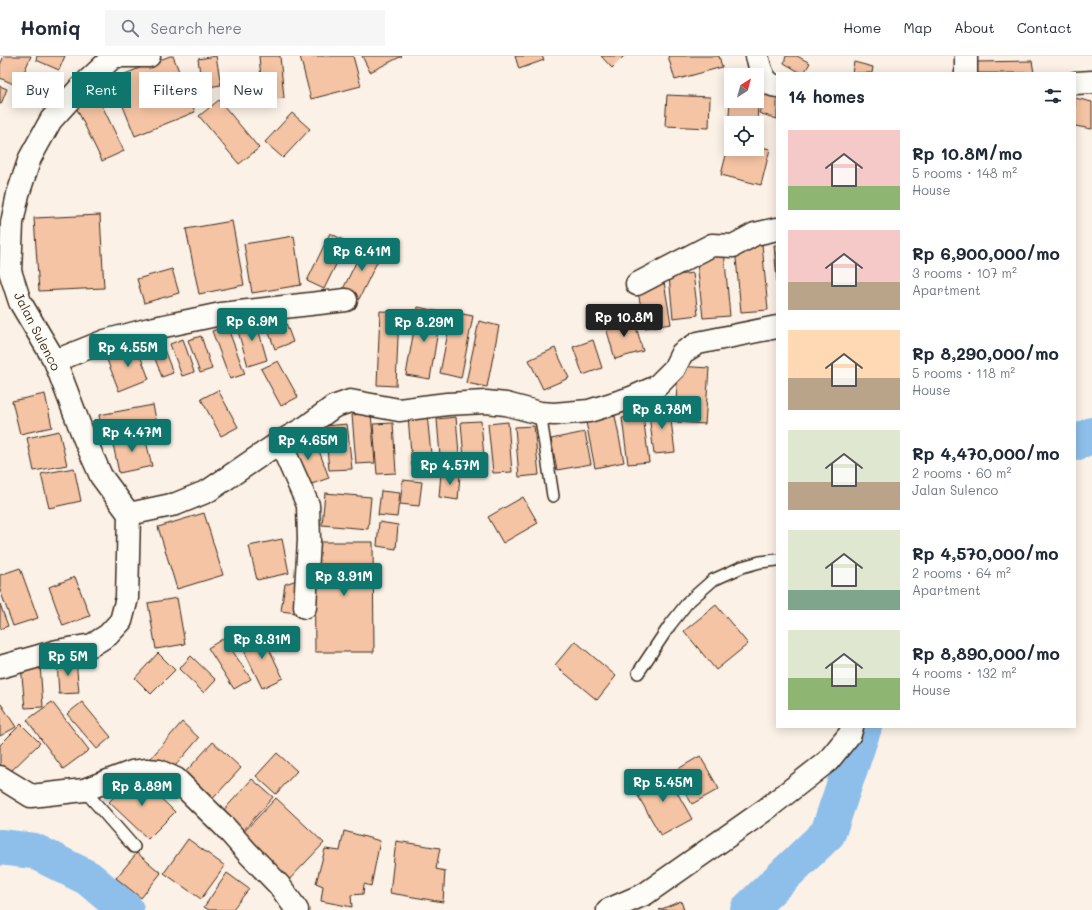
<!DOCTYPE html>
<html lang="en">
<head>
<meta charset="utf-8">
<style>
	body { margin:0; font-family:Mali,sans-serif; background:#f6f6f7; color:#1f2937; height:100vh; display:flex; flex-direction:column; font-size:15px; white-space:nowrap }
	* { box-sizing:border-box; margin:0 }
	p { font-size:13px; color:#747a83 }
	.icon { flex:none; width:22px; height:22px; fill:none; stroke:currentColor; stroke-width:2; stroke-linecap:round; stroke-linejoin:round }
	.map { position:relative; flex:1; overflow:hidden }
	.sheet { position:absolute; left:776px; top:16px; width:300px; height:656px; display:flex; flex-direction:column; background:#fff; border-radius:0px; box-shadow:0 2px 10px #0003 }
	.sheet>* { flex:none }
	.top-card { position:absolute; left:12px; top:16px; width:380px; height:36px; display:flex; gap:8px }
	.needle { width:26px; rotate:36deg }
	.controls { position:absolute; left:724px; top:12px; display:grid; gap:8px }
	.controls a { display:grid; place-items:center; width:40px; height:40px; border-radius:0px; background:#fff; box-shadow:0 2px 10px #0003; font-size:20px }
	.price { position:absolute; translate:-50% -34px; padding:0 9px; border-radius:4px; background:#0f766e; color:#fff; font-size:13px; line-height:26px; filter:drop-shadow(0 1px 2px #0008) }
	.price::after { content:''; position:absolute; left:50%; top:24px; width:12px; height:9px; margin-left:-6px; background:inherit; clip-path:polygon(0 0,100% 0,50% 100%) }
	.price.current { background:#222; color:#fff }
	ul { padding:0; list-style:none }
	li { display:flex; align-items:center; gap:12px; height:100px; padding:0 12px }
	li span { display:grid; place-items:center; flex:none; width:112px; height:80px; border-radius:0px; color:#555 }
	li>.icon { margin-inline-start:auto }
	span .icon { width:48px; height:48px; fill:#fffc; stroke-width:1 }
	li b { font-size:17px }
	h2 { display:flex; justify-content:space-between; align-items:center; height:48px; padding:0 12px; font-size:17px }
	.chip { padding:0 14px; border-radius:0px; background:#fff; box-shadow:0 2px 10px #0003; font-size:14px; line-height:36px }
	.chip.current { background:#0f766e; color:#fff }
	header { display:flex; align-items:center; gap:24px; box-sizing:border-box; height:56px; padding:0 20px; background:#fff; border-bottom:1px solid #e0e1e3 }
	header strong { font-size:19px }
	nav { display:flex; gap:22px; margin-inline-start:auto; font-size:14px }
	.search { width:280px; height:36px; background:#f6f6f7; display:flex; align-items:center; gap:10px; box-sizing:border-box; padding:0 14px; border-radius:0px; color:#747a83; font-size:15px }
	.map>svg:first-child { display:block }
	.lines { fill:none; stroke-linecap:round; stroke-linejoin:round }
	.river { stroke:#8ebfea; stroke-width:36 }
	.building { fill:#f5c4a4; stroke:#3b2a1e }
	.service-casing { stroke:#3b2a1e; stroke-width:14 }
	.minor-casing { stroke:#3b2a1e; stroke-width:25 }
	.service { stroke:#fdfcf7; stroke-width:11 }
	.minor { stroke:#fdfcf7; stroke-width:22 }
	.labels { text-anchor:middle; dominant-baseline:central; stroke-width:3; stroke-linejoin:round; paint-order:stroke }
	.street-label { font-size:13px; fill:#3b2a1e; stroke:#fdfcf7 }
</style>
</head>
<body>
<header>
<strong>Homiq</strong>
<div class="search"><svg class="icon" aria-label="search" viewBox="0 0 24 24"><circle cx="10" cy="10" r="6"/><path d="M15 15l6 6"/></svg>Search here</div>
<nav><a>Home</a><a>Map</a><a>About</a><a>Contact</a></nav>
</header>
<div class="map">
<svg width="1092" height="854" viewBox="0 0 1092 854">
	<rect width="100%" height="100%" fill="#fbf1e6"/>
	<filter id="ink" filterUnits="userSpaceOnUse"><feTurbulence type="fractalNoise" baseFrequency=".025" numOctaves="2"/><feDisplacementMap in="SourceGraphic" scale="8" xChannelSelector="R" yChannelSelector="G"/><feConvolveMatrix kernelMatrix="1 2 1 2 8 2 1 2 1" color-interpolation-filters="sRGB"/></filter>
	<g filter="url(#ink)">
		<g class="lines">
			<path class="river" d="M1075,387L1092,379
				M0,791L34,795L88,822L126,854
				M748,854L828,777L864,671"/>
		</g>
		<path class="building" d="M4,0H31L18,30L0,22V9Z
			M37,0H65L59,14L36,4Z
			M170,0H173L195,56L135,80L112,23Z
			M216,0L221,29L202,32L198,3Z
			M259,0H280L284,42L263,44Z
			M300,0H353L361,30L311,43Z
			M362,0H402L370,16Z
			M515,0H542L544,4L519,13Z
			M601,0H624L612,12Z
			M668,0H719L722,11L675,24Z
			M786,0H797L810,7L804,17H801L784,7Z
			M1032,5L1034,17H975L977,6Z
			M854,6L873,11L872,17H852Z
			M757,29H759L757,67H731V74H728L731,30V45H757Z
			M0,30L7,33L1,48H0Z
			M767,30L777,33V63L759,57Z
			M95,35L124,95L102,105L73,45Z
			M667,39L710,41L709,72L665,70Z
			M1075,42L1092,46V73L1075,70Z
			M219,44L259,92L239,108L199,60Z
			M292,57L310,73L283,102L265,86Z
			M730,83L731,93H757V90L770,93L761,129L721,119Z
			M100,159L104,232L39,235L34,162Z
			M232,165L244,229L199,238L186,173Z
			M330,177L347,186L324,233L307,225Z
			M294,180L301,229L252,237L244,188Z
			M365,188L382,196L359,243L342,235Z
			M762,188L768,254L741,256L735,191Z
			M774,189H777V226Z
			M724,195L730,260L703,262L696,197Z
			M172,213L179,237L144,247L137,223Z
			M693,217L698,259L673,262L669,220Z
			M664,226L671,268L645,272L637,231Z
			M418,251L441,256L430,323L406,319Z
			M380,255L399,256L396,330L377,329Z
			M452,256L473,260L461,322L440,317Z
			M283,259L293,286L275,293L265,266Z
			M633,260L643,295L615,303L605,268Z
			M255,262L267,304L248,310L236,268Z
			M479,265L499,270L487,331L466,327Z
			M227,270L245,318L230,323L212,275Z
			M201,280L212,313L200,317L188,284Z
			M160,283L173,317L162,321L149,287Z
			M183,283L194,316L182,320L170,288Z
			M593,284L602,312L583,319L573,291Z
			M136,289L149,323L119,335L106,301Z
			M555,292L569,322L543,333L529,304Z
			M278,305L298,341L281,350L261,313Z
			M678,310L709,312L705,368L675,366Z
			M218,334L238,371L221,380L201,343Z
			M45,338L52,371L20,378L12,345Z
			M153,349L157,368L102,378L99,359Z
			M669,349L675,396L654,398L648,351Z
			M371,357L375,407L356,408L352,359Z
			M427,358L432,408L412,410L408,360Z
			M643,359L649,406L628,408L622,362Z
			M615,360L624,406L595,412L586,366Z
			M456,361L460,411L441,413L437,363Z
			M481,365L485,414L465,416L461,366Z
			M508,366L512,416L493,417L488,368Z
			M393,367L396,417L377,418L373,368Z
			M347,368L352,413L329,414L325,370Z
			M534,370L539,419L519,421L515,371Z
			M59,375L67,409L34,415L27,382Z
			M585,376L591,408L557,414L551,383Z
			M144,377L152,410L119,417L112,383Z
			M313,378L329,422L303,431L286,388Z
			M74,412L81,445L49,452L41,418Z
			M441,417L460,419L458,444L439,441Z
			M403,424L422,426L419,450L400,448Z
			M381,435L400,437L397,461L378,459Z
			M325,437L371,441L368,473L322,469Z
			M523,441L538,467L503,487L488,461Z
			M204,457L223,519L177,533L158,471Z
			M379,466L398,469L396,493L377,490Z
			M282,483L289,517L257,524L249,490Z
			M314,486H373L374,596H315Z
			M20,512L38,562L13,570L0,534V519Z
			M75,521L90,560L63,570L49,531Z
			M300,523L296,557L281,555L285,528Z
			M177,542L185,588L156,593L148,547Z
			M0,548L8,570L0,573Z
			M716,549L748,588L716,614L684,575Z
			M261,576L283,622L262,632L240,586Z
			M224,582L251,623L234,633L208,592Z
			M575,585L616,620L597,644L555,609Z
			M158,597L175,614L151,638L135,622Z
			M191,600L216,624L204,637L179,613Z
			M76,604L79,637L59,638L57,605Z
			M40,608L43,651L25,652L21,610Z
			M52,646L89,694L63,713L27,664Z
			M82,646L111,681L97,693L67,658Z
			M1,648L16,671L0,680V649Z
			M182,666L199,682L169,717L151,702Z
			M21,668L40,687L9,717L0,708V689Z
			M213,686L241,712L207,749L179,723Z
			M277,697L297,715L276,738L256,720Z
			M700,700L719,733L692,748L673,716Z
			M664,713L692,763L661,780L633,731Z
			M136,718L175,756L148,783L109,746Z
			M252,723L273,741L242,776L221,757Z
			M276,742L324,787L285,828L237,783Z
			M344,775L380,785L371,830L364,828L363,838L351,839L352,851L321,845L323,830L316,827L325,793L340,795Z
			M188,783L225,810L201,843L164,817Z
			M396,785L440,792L436,813L445,815L443,846L390,837Z
			M137,797L161,817L141,842L116,822Z
			M227,817L249,833L232,854H209L204,851Z
			M681,845L684,854H659Z"/>
		<g class="lines">
			<defs>
				<path id="service" d="M540,357L553,440
					M638,617L670,569L688,546L713,524L742,511L760,506L777,504
					M84,734L134,791"/>
				<path id="minor" d="M757,0C760,11 763,29 777,30
					M966,0V17
					M1075,27L1092,26
					M637,228L712,189L733,190L755,178L777,173
					M55,305L105,285L150,273L221,258L346,244
					M280,386L308,449L309,484L305,551
					M129,458L176,448L208,435L280,386L306,371L333,351L350,345L399,354L447,348L486,346L506,348L540,357L554,358L589,355L631,342L656,331L674,313L682,297L698,287L777,271
					M129,458L101,420L85,384L55,305L20,246L10,215L12,167L18,138L30,102L51,64L80,32L114,0H149
					M0,611L57,595L92,589L108,579L121,565L127,542L129,458
					M0,721L31,740L84,734L132,716L147,714L159,715L176,723L224,770L248,797L279,829L297,854
					M608,854L645,838L765,754L828,705L850,678L852,671"/>
			</defs>
			<use href="#service" class="service-casing"/>
			<use href="#minor" class="minor-casing"/>
			<use href="#service" class="service"/>
			<use href="#minor" class="minor"/>
		</g>
	</g>
	<g class="labels">
		<g class="street-label">
			<text transform="translate(38 275) rotate(63)">Jalan Sulenco</text>
		</g>
	</g>
</svg>
<div class="controls">
<a><svg class="needle" viewBox="-14 -14 28 28"><path d="M0-13l5 13h-10z" fill="#e53935"/><path d="M0 13l5-13h-10z" fill="#747a83"/></svg></a>
<a><svg class="icon" aria-label="locate" viewBox="0 0 24 24"><circle cx="12" cy="12" r="6"/><path d="M12 2v4M12 18v4M2 12h4M18 12h4"/></svg></a>
</div>
<b class="price" style="left:362px;top:216px">Rp 6.41M</b>
<b class="price current" style="left:624px;top:282px">Rp 10.8M</b>
<b class="price" style="left:252px;top:286px">Rp 6.9M</b>
<b class="price" style="left:424px;top:287px">Rp 8.29M</b>
<b class="price" style="left:128px;top:312px">Rp 4.55M</b>
<b class="price" style="left:662px;top:374px">Rp 8.78M</b>
<b class="price" style="left:132px;top:397px">Rp 4.47M</b>
<b class="price" style="left:308px;top:405px">Rp 4.65M</b>
<b class="price" style="left:450px;top:430px">Rp 4.57M</b>
<b class="price" style="left:344px;top:541px">Rp 3.91M</b>
<b class="price" style="left:262px;top:604px">Rp 3.31M</b>
<b class="price" style="left:68px;top:621px">Rp 5M</b>
<b class="price" style="left:663px;top:747px">Rp 5.45M</b>
<b class="price" style="left:142px;top:751px">Rp 8.89M</b>
<div class="top-card">
<a class="chip">Buy</a>
<a class="chip current">Rent</a>
<a class="chip">Filters</a>
<a class="chip">New</a>
</div>
<section class="sheet">
<h2>14 homes<svg class="icon" aria-label="filters" viewBox="0 0 24 24"><path d="M4 7h16M4 17h16"/><circle cx="9" cy="7" r="2"/><circle cx="15" cy="17" r="2"/></svg></h2>
<ul>
<li><span style="background:linear-gradient(#f6c9c9 70%,#8fb573 0)"><svg class="icon" aria-label="home" viewBox="0 0 24 24"><path d="M3 11l9-7 9 7M6 9v11h12V9"/></svg></span><div><b>Rp 10.8M/mo</b><p>5 rooms · 148 m²</p><p>House</p></div></li>
<li><span style="background:linear-gradient(#f6c9c9 65%,#b9a48a 0)"><svg class="icon" aria-label="home" viewBox="0 0 24 24"><path d="M3 11l9-7 9 7M6 9v11h12V9"/></svg></span><div><b>Rp 6,900,000/mo</b><p>3 rooms · 107 m²</p><p>Apartment</p></div></li>
<li><span style="background:linear-gradient(#ffd9b3 60%,#b9a48a 0)"><svg class="icon" aria-label="home" viewBox="0 0 24 24"><path d="M3 11l9-7 9 7M6 9v11h12V9"/></svg></span><div><b>Rp 8,290,000/mo</b><p>5 rooms · 118 m²</p><p>House</p></div></li>
<li><span style="background:linear-gradient(#dfe7d0 65%,#b9a48a 0)"><svg class="icon" aria-label="home" viewBox="0 0 24 24"><path d="M3 11l9-7 9 7M6 9v11h12V9"/></svg></span><div><b>Rp 4,470,000/mo</b><p>2 rooms · 60 m²</p><p>Jalan Sulenco</p></div></li>
<li><span style="background:linear-gradient(#dfe7d0 75%,#7fa58c 0)"><svg class="icon" aria-label="home" viewBox="0 0 24 24"><path d="M3 11l9-7 9 7M6 9v11h12V9"/></svg></span><div><b>Rp 4,570,000/mo</b><p>2 rooms · 64 m²</p><p>Apartment</p></div></li>
<li><span style="background:linear-gradient(#dfe7d0 60%,#8fb573 0)"><svg class="icon" aria-label="home" viewBox="0 0 24 24"><path d="M3 11l9-7 9 7M6 9v11h12V9"/></svg></span><div><b>Rp 8,890,000/mo</b><p>4 rooms · 132 m²</p><p>House</p></div></li>
</ul>
</section>
</div>
</body>
</html>
